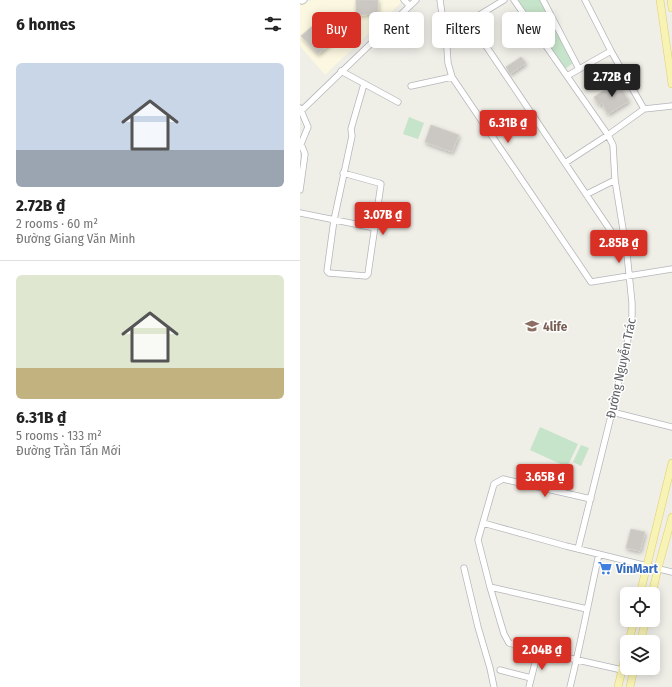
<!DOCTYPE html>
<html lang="en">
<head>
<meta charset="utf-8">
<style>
	body { margin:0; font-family:"Fira Sans Condensed",sans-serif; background:#f6f6f6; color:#222; height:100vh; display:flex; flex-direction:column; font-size:15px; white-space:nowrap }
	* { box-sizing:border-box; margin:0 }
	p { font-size:13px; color:#767676 }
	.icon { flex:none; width:22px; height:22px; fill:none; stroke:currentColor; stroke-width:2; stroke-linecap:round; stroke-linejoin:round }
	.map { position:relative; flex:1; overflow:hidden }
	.drawer { display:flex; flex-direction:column; background:#fff; width:300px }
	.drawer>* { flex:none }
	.top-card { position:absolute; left:12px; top:12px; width:300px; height:36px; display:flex; gap:8px }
	.controls { position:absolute; left:320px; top:587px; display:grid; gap:8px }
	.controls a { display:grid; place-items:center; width:40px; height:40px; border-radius:6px; background:#fff; box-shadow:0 2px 10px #0003; font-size:20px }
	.price { position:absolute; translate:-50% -34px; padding:0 9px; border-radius:4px; background:#d93025; color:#fff; font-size:13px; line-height:26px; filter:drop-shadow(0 1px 2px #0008) }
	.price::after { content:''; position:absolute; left:50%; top:24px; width:12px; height:9px; margin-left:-6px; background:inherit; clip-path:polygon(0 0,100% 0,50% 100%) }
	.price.on { background:#222; color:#fff }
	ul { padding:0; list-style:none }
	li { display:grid; align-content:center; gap:8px; height:212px; padding:0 16px }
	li+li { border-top:1px solid #e0e0e0 }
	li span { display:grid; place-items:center; height:124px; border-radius:6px; color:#555 }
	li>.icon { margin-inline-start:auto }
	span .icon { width:72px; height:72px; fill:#fffc; stroke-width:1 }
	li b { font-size:17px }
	h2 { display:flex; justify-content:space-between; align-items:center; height:48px; padding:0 16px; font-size:17px }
	.pill { padding:0 14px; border-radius:6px; background:#fff; box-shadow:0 2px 10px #0003; font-size:14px; line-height:36px }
	.pill.on { background:#d93025; color:#fff }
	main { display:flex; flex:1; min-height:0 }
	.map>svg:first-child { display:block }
	.commercial { fill:#fbf7e0 }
	.green { fill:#c6e4c9 }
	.building { fill:#cbc8c4; stroke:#d3d0c6; filter:url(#shadow) }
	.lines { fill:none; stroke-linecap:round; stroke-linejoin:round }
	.minor-casing { stroke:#b4b6ba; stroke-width:7 }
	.major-casing { stroke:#e4cd6b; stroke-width:8 }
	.minor { stroke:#fff; stroke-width:5.5 }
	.major { stroke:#f7f3b4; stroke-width:7 }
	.labels { text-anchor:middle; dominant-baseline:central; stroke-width:3; stroke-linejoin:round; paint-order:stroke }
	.education-label { font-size:13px; font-weight:bold; fill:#785e54; stroke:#fff; text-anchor:start }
	.street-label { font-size:13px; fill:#5f6166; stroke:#fff }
	.shop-label { font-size:13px; font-weight:bold; fill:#366cbe; stroke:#fff; text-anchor:start }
</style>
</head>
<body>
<main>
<section class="drawer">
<h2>6 homes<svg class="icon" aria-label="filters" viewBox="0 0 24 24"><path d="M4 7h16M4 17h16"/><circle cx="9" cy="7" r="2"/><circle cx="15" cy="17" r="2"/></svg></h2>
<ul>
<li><span style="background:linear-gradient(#c9d6e8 70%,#9aa5b1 0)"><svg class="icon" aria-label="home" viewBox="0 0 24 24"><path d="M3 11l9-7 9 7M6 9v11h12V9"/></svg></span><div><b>2.72B ₫</b><p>2 rooms · 60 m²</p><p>Đường Giang Văn Minh</p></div></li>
<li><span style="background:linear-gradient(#dfe7d0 75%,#c2b280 0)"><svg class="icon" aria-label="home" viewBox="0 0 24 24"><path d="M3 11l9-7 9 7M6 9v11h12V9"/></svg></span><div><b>6.31B ₫</b><p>5 rooms · 133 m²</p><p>Đường Trần Tấn Mới</p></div></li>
</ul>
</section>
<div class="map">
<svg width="372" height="687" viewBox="0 0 372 687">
	<defs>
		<filter id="shadow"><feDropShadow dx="1" dy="2" stdDeviation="2" flood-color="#0004"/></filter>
	</defs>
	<rect width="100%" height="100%" fill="#efeee7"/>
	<path class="commercial" d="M11,0H102L103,1L25,75L0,46V4Z"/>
	<path class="green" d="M218,0H240L273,63L265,69Z
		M109,117L124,123L118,139L103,134Z
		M240,427L278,444L267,467L230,450Z
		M281,445L289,448L281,466L273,462Z"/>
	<path class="building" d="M56,0H78V14L56,15Z
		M23,17L40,36L18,54L1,36Z
		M221,57L226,63L210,74L206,67Z
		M317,82L329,101L308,114L302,103L299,105L294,97Z
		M131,125L159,135L152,152L125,142Z
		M331,529L345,532L340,551L326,548Z"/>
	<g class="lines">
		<defs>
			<path id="minor" d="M104,0L110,6
				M140,0L147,48L148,63L152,77L291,282L372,269
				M204,0L176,17C173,28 181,37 186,46L325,252
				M214,0L308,135L313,145L315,180L327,254L332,303V316L331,325L312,412L278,549
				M243,0L279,69
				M285,0L311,51L344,109
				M2,1L4,0
				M41,71L98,102
				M267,76L311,51
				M111,86L152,77
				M1,111L116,0
				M265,163L308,135L344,109L372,106
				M43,173L79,183L81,184L68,274L66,276L29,273L27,271L34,220L52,136L51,129L64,84
				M0,190L5,154L1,144L8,127L0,108
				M287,194L315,180
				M0,213L75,228
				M312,412L372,427
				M291,499L203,479L194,484L178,540L190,587L204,634L209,643L238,651L322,670
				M183,523L266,546L372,572
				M164,568L178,627L190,668L194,687
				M190,587L287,609
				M200,670L231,678
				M229,687L238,651
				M270,687C281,643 289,599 299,554"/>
			<path id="major" d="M360,0L372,84
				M371,0L372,8
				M340,594L372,463
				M352,594L358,568L372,517
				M329,642L334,620
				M340,642L346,620
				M318,687L327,649
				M330,687L334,668"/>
		</defs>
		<use href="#minor" class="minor-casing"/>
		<use href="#major" class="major-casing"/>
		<use href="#minor" class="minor"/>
		<use href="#major" class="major"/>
	</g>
	<defs>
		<symbol id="school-bare" viewBox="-9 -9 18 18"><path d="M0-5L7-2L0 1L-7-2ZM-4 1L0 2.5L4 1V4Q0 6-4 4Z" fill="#8d6e63" stroke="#fff" stroke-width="2.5" paint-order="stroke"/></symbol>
		<symbol id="supermarket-bare" viewBox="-9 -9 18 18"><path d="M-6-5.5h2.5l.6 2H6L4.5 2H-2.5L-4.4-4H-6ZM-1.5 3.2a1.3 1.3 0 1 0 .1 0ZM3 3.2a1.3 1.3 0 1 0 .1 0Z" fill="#3f7fe0" stroke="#fff" stroke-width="2.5" paint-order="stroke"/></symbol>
	</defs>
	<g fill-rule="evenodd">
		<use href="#school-bare" x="222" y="316" width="20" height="20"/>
		<use href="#supermarket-bare" x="295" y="558" width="20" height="20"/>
	</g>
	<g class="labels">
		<g class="education-label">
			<text x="243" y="326">4life</text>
		</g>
		<g class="street-label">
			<text transform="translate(321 368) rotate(-78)">Đường Nguyễn Trác</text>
		</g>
		<g class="shop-label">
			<text x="316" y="568">VinMart</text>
		</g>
	</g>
</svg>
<div class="controls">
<a><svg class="icon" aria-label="locate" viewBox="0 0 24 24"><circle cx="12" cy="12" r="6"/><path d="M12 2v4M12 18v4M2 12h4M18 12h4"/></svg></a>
<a><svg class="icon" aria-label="layers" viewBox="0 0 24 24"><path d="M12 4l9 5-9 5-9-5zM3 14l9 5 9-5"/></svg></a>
</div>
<b class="price on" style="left:312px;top:98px">2.72B ₫</b>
<b class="price" style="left:208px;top:144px">6.31B ₫</b>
<b class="price" style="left:83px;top:236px">3.07B ₫</b>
<b class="price" style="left:319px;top:264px">2.85B ₫</b>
<b class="price" style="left:245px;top:498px">3.65B ₫</b>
<b class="price" style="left:242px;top:671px">2.04B ₫</b>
<div class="top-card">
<a class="pill on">Buy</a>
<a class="pill">Rent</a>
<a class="pill">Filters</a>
<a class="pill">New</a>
</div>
</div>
</main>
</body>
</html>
